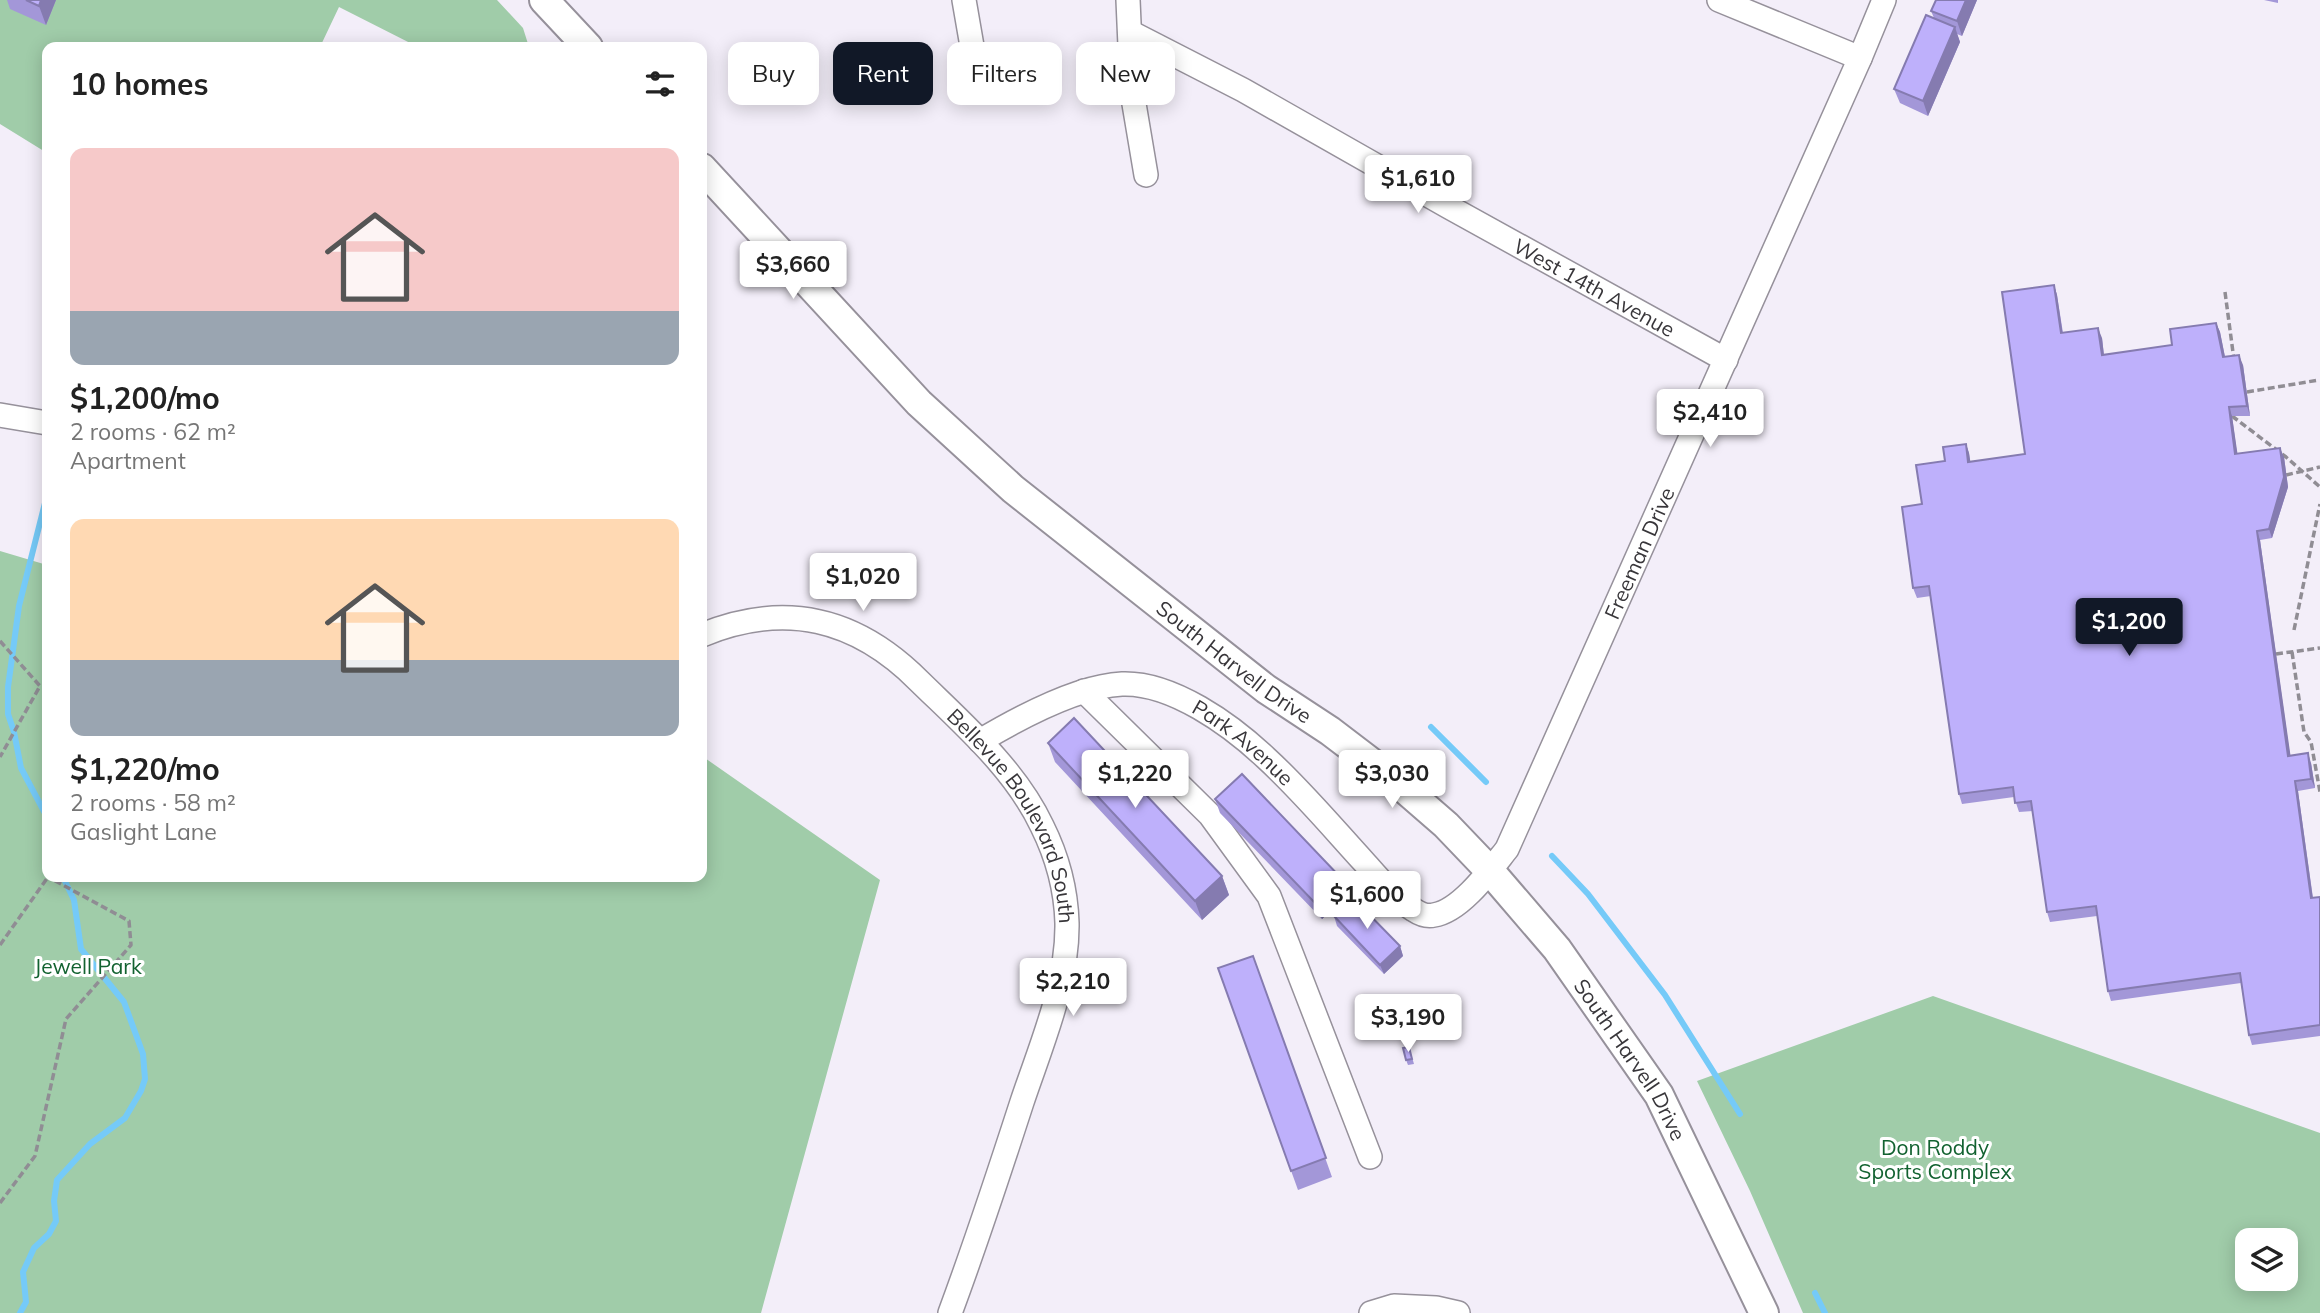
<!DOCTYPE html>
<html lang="en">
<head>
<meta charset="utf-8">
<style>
	body { margin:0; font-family:Mulish,sans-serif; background:#f6f6f6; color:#222; height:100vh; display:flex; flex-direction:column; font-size:26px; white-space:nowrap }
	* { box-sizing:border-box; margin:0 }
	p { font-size:23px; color:#767676 }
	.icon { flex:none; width:38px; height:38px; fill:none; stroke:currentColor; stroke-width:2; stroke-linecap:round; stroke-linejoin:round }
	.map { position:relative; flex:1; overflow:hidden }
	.panel { position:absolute; left:42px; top:42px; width:665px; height:840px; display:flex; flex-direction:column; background:#fff; border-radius:14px; box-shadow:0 4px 18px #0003 }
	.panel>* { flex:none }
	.hud { position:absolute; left:728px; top:42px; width:665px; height:63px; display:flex; gap:14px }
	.buttons { position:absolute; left:2235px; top:1228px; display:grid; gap:14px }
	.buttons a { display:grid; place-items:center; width:63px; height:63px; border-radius:14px; background:#fff; box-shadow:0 4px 18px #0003; font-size:35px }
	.price { position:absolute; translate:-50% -60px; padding:0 16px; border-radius:7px; background:#fff; color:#222; font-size:23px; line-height:46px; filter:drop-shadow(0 2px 4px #0008) }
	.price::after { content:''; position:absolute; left:50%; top:42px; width:21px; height:16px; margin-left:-10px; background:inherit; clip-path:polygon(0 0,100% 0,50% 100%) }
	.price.current { background:#111827; color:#fff }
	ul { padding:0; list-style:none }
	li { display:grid; align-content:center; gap:14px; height:371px; padding:0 28px }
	li span { display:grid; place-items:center; height:217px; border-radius:14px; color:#555 }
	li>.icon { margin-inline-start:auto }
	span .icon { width:126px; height:126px; fill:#fffc; stroke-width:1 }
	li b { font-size:30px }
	h2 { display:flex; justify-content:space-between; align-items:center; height:84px; padding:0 28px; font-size:30px }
	.pill { padding:0 24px; border-radius:14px; background:#fff; box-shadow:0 4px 18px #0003; font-size:24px; line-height:63px }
	.pill.current { background:#111827; color:#fff }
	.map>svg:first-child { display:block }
	.green { fill:#a0cca9; fill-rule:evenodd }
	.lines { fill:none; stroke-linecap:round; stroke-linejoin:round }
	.stream { stroke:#75caf8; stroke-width:6 }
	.minor-casing { stroke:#96919b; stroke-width:26 }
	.major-casing { stroke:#96919b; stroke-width:32 }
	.path { stroke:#908d94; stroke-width:3.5; stroke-dasharray:7 3.5; stroke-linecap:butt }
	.minor { stroke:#fff; stroke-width:23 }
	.major { stroke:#fff; stroke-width:28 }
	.wall { fill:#a397d8 }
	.shaded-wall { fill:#857bb0 }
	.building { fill:#beb0fb; stroke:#857bb0; stroke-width:2 }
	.labels { text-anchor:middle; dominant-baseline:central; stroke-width:6; stroke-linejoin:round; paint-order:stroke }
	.street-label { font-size:21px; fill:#38363a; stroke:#fff }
	.park-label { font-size:21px; fill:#126230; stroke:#fff }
</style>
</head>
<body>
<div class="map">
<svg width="2320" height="1313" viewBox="0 0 2320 1313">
	<rect width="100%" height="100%" fill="#f3eef9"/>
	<path class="green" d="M0,0H497L523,28L529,47H418L339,7L320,47H47V153L0,124Z
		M0,551L47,565V877H702V756L880,880L761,1313H0Z
		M1933,996L2320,1133V1313H1803L1750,1191L1697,1081ZM2247,1241H2286V1279H2247Z"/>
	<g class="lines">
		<path class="stream" d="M47,495L19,606L8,687V714L14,732L21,768L47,817
			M1431,727L1486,782
			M1552,856L1588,894L1665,995L1740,1114
			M1815,1293L1825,1313
			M20,1313L26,1302L23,1272L34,1248L49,1234L56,1221L54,1201L57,1180L90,1144L125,1118L141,1091L145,1079L143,1054L124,1002L81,949L74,900L63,877"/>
		<defs>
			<g id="minor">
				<path d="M964,0L973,52"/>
				<path d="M1128,0L1132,92L1146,175"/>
				<path d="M1719,0L1860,58"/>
				<path id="s1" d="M1130,32L1243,90L1449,207L1726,360"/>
				<path d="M0,415L47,423"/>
				<path id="s2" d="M702,635C785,601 856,618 919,681C964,725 1015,769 1042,826C1057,856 1066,889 1067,923C1068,984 1041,1045 1022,1102C999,1173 976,1243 950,1313"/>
				<path d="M1084,691L1210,815L1269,896L1370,1157"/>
				<path id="s3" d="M980,741C1017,719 1078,686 1122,684C1172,682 1231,725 1266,758C1301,790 1332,827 1364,862C1379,879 1395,898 1414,910C1420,914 1426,917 1434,915C1461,911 1491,869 1507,849L1860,58L1884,0"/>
				<path d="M1371,1313L1394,1306L1436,1308L1458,1313"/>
			</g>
			<g id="major">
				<path d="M544,0L588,47"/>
				<path id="s4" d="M702,168L919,403L1013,489L1266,689L1330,731L1393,779L1446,825L1490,871L1557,949L1659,1095L1764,1313"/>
			</g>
		</defs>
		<use href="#minor" class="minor-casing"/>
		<use href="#major" class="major-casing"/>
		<path class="path" d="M2225,292L2234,360
			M2247,392L2319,380
			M2232,416L2286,457L2320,487
			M2286,475L2320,467
			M2294,630L2320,504
			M0,641L40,686L0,757
			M2292,652L2304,732L2311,742L2320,792
			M2276,654L2320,648
			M0,945L48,877
			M0,1203L35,1156L66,1019L131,945L129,921L48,877"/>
		<use href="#minor" class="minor"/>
		<use href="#major" class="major"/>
	</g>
	<path class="wall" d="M7,0H56L46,25L10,9Z
		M1977,0L1962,36L1957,34L1960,42L1928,116L1900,103L1894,89L1934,18L1931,11Z
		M2264,0H2278V3Z
		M2054,285L2057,295L2063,333L2102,338L2104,355L2172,345L2216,323L2220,332L2225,357L2243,365L2250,416H2232L2237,454L2284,457L2288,487L2272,538L2260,540L2290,756L2311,763L2315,788L2298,791L2313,898L2320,897V1036L2252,1045L2249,1035L2241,983L2111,1001L2108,991L2097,916L2050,922L2047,912L2033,811L2019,812L2014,797L1962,804L1959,794L1931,596L1917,598L1913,588L1922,504L1945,461L1966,444L1969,453L1970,462L2025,454Z
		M1048,743L1222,876L1229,895L1202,920L1055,762Z
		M1215,799L1348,894L1322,919L1220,813Z
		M1334,916L1400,946L1403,956L1384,974L1337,926Z
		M1253,956L1332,1177L1298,1190L1218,968Z
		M1409,1047L1414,1064L1408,1065L1406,1060Z"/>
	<path class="shaded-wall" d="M41,0H56L46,25L39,6Z
		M1966,0H1977L1962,36L1957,21Z
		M1955,27L1960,42L1928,116L1923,101Z
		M2054,285L2057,295L2064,343L2061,333Z
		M2216,323L2220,332L2227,367L2223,357Z
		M2098,328L2102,338L2105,365L2102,355Z
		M2239,355L2243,365L2250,416L2247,406Z
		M2229,407L2232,416L2239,464L2235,454Z
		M1966,444L1969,453L1972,472L1968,462Z
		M2280,448L2284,457L2288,487L2272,538L2269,529Z
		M2257,531L2260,540L2292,766L2288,756Z
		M2308,753L2311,763L2315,788L2311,779Z
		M2295,781L2298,791L2314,907L2311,898Z
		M1222,876L1229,895L1202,920L1195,901Z
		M1343,880L1348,894L1322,919L1317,905Z
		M1400,946L1403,956L1384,974L1380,965Z"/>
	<path class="building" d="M26,0H41L39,6Z
		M1936,0H1966L1957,21L1931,11Z
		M1926,15L1955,27L1923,101L1894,89Z
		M2054,285L2061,333L2098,328L2102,355L2172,345L2170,329L2216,323L2223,357L2239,355L2247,406L2229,407L2235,454L2280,448L2284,477L2269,529L2257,531L2288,756L2308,753L2311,779L2295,781L2311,898L2320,897V1025L2249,1035L2240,973L2108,991L2096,906L2047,912L2031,801L2015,803L2013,787L1959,794L1929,586L1913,588L1902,507L1922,504L1916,465L1945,461L1943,447L1966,444L1968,462L2025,454L2002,292Z
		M1074,718L1222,876L1195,901L1048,743Z
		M1242,774L1343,880L1317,905L1215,799Z
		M1353,898L1400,946L1380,965L1334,916Z
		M1253,956L1326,1158L1291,1171L1218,968Z
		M1409,1047L1412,1059L1406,1060L1403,1048Z"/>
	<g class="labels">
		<g class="street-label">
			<text stroke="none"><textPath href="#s1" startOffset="530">West 14th Avenue</textPath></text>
			<text stroke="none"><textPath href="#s3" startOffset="978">Freeman Drive</textPath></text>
			<text stroke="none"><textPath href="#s4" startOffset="728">South Harvell Drive</textPath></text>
			<text stroke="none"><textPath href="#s3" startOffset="292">Park Avenue</textPath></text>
			<text stroke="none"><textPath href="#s2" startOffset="406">Bellevue Boulevard South</textPath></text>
			<text stroke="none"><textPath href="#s4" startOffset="1295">South Harvell Drive</textPath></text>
		</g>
		<g class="park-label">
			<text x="88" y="966">Jewell Park</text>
			<text x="1935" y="1147">Don Roddy<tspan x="1935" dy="24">Sports Complex</tspan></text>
		</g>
	</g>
</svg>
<div class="buttons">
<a><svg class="icon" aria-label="layers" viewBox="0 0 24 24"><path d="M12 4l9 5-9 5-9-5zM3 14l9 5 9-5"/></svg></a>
</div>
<b class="price" style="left:1418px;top:215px">$1,610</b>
<b class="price" style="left:793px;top:301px">$3,660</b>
<b class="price" style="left:1710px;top:449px">$2,410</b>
<b class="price" style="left:863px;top:613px">$1,020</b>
<b class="price current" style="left:2129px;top:658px">$1,200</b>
<b class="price" style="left:1135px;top:810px">$1,220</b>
<b class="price" style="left:1392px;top:810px">$3,030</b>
<b class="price" style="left:1367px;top:931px">$1,600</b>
<b class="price" style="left:1073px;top:1018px">$2,210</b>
<b class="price" style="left:1408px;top:1054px">$3,190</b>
<div class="hud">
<a class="pill">Buy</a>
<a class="pill current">Rent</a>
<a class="pill">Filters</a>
<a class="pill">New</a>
</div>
<section class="panel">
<h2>10 homes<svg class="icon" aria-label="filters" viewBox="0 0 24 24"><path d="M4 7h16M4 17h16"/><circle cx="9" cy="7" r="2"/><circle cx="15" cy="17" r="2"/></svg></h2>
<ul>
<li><span style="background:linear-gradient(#f6c9c9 75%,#9aa5b1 0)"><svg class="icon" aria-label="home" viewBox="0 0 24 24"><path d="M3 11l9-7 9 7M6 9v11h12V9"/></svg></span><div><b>$1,200/mo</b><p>2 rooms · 62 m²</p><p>Apartment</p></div></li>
<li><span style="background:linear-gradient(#ffd9b3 65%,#9aa5b1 0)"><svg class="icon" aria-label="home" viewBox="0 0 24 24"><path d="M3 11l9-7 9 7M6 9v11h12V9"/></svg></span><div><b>$1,220/mo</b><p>2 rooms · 58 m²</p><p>Gaslight Lane</p></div></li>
</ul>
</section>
</div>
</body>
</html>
